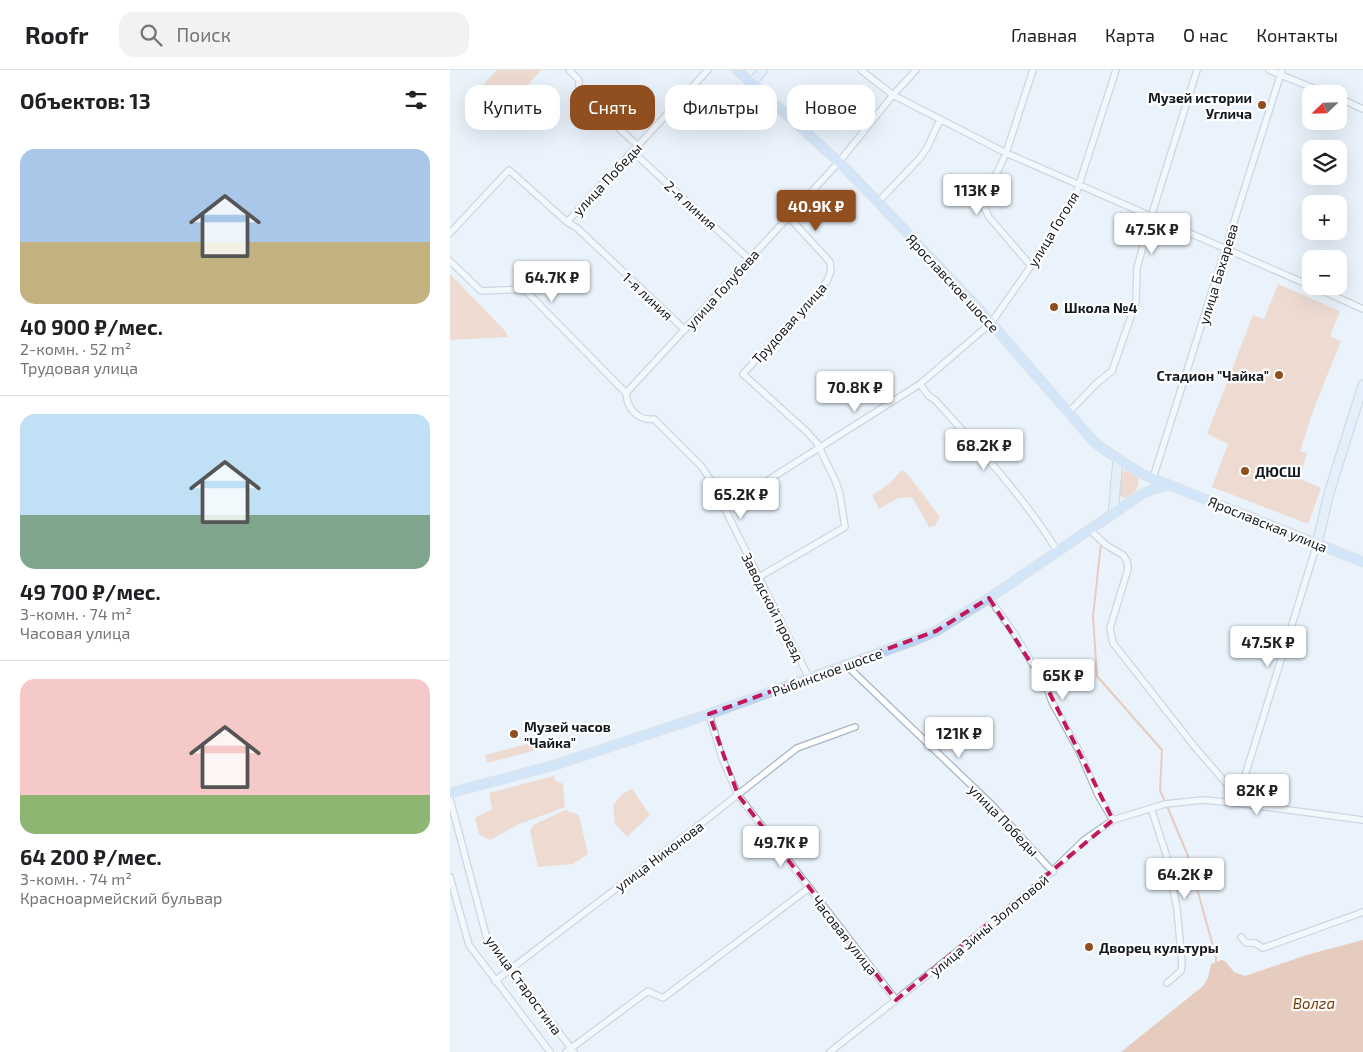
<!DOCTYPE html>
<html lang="ru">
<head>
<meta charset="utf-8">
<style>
	body { margin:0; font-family:"Exo 2",sans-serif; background:#f2f2f2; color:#202124; height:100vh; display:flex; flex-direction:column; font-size:19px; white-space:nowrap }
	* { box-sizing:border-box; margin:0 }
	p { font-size:16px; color:#757577 }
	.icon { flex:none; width:28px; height:28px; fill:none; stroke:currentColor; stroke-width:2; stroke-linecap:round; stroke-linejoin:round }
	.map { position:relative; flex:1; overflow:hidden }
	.drawer { display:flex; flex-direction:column; background:#fff; width:450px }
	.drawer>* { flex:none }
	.top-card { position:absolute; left:15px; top:15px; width:475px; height:45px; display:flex; gap:10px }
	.needle { width:32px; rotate:247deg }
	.fabs { position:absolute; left:852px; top:15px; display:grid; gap:10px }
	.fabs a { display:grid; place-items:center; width:45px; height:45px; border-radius:10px; background:#fff; box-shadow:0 5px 20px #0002; font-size:25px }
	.price { position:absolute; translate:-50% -42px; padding:0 11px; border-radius:5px; background:#fff; color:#222; font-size:16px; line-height:32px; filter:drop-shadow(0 1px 2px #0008) }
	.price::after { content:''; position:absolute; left:50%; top:30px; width:15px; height:11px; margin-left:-8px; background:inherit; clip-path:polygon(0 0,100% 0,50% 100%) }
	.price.active { background:#914e1e; color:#fff }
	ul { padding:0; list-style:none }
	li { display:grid; align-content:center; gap:10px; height:265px; padding:0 20px }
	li+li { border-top:1px solid #e0e0e0 }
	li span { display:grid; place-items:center; height:155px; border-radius:15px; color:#555 }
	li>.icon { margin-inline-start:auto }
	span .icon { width:90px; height:90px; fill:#fffc; stroke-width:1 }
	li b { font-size:21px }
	h2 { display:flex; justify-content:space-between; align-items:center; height:60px; padding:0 20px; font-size:21px }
	.chip { padding:0 18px; border-radius:15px; background:#fff; box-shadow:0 5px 20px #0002; font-size:18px; line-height:45px }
	.chip.active { background:#914e1e; color:#fff }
	header { display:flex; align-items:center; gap:30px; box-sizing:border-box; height:70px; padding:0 25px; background:#fff; border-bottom:1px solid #e0e0e0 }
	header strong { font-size:24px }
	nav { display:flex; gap:28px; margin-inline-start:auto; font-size:18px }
	.search { width:350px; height:45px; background:#f2f2f2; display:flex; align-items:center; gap:12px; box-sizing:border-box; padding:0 18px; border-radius:15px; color:#757577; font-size:19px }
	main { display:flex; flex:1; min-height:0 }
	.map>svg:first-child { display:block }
	.green { fill:#f2be9f }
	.water { fill:#e29e74 }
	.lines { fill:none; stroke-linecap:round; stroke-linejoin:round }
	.stream { stroke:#e29e74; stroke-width:2 }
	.minor-casing { stroke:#a7b5c4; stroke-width:8 }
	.secondary-casing { stroke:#a7b5c4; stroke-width:11 }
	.primary-casing { stroke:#d0d1d2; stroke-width:11 }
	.minor { stroke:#fff; stroke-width:5.5 }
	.secondary { stroke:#dbebfb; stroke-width:9 }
	.primary { stroke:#b7d6f7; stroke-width:9 }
	.marked { fill:none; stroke:#c2185b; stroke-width:4; stroke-dasharray:10 6; stroke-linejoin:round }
	.poi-dot { fill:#914e1e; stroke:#fff; stroke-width:2 }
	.labels { text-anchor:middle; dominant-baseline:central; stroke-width:4.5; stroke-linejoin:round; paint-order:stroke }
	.poi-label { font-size:14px; font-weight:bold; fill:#151a1f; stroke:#fff; text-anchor:start }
	.street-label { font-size:14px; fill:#151a1f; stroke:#fff }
	.water-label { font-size:15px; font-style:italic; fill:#783a08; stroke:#fff }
</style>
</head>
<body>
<header>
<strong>Roofr</strong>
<div class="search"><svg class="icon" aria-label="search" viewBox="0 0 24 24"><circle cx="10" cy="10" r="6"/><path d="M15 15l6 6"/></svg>Поиск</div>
<nav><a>Главная</a><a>Карта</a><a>О нас</a><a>Контакты</a></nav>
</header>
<main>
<section class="drawer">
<h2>Объектов: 13<svg class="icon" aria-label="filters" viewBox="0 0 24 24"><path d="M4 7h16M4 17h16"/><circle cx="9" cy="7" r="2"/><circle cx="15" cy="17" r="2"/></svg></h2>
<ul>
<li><span style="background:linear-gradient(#a9c7e8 60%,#c2b280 0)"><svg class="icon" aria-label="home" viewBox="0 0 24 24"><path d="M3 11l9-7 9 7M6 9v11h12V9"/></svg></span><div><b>40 900 ₽/мес.</b><p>2-комн. · 52 m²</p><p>Трудовая улица</p></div></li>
<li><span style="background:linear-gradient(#bfe0f5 65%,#7fa58c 0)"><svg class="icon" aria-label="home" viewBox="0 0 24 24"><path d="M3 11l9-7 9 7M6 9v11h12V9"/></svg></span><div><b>49 700 ₽/мес.</b><p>3-комн. · 74 m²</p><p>Часовая улица</p></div></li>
<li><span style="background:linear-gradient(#f6c9c9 75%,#8fb573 0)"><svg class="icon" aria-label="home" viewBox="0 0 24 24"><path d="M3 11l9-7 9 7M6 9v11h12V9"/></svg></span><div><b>64 200 ₽/мес.</b><p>3-комн. · 74 m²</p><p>Красноармейский бульвар</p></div></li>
</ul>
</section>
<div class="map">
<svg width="913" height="982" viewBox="0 0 913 982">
	<rect width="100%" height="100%" fill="#eaf3fc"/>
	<path class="green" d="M47,0H91L48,49L23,26Z
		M0,204L56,262L58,267L0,270Z
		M828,214L890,241L880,266L891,271L864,338L850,381L857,383L849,408L871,418L858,454L762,417L778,374L757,364L803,245L814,249Z
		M452,400L460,407L490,447L485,456L479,457L462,427L448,428L429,439L422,425L438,415Z
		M673,401L680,402L688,408C690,419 683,425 674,428L669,425L671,402Z
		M92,670L94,678L37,693L35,685Z
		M104,706L106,711L113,714L115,737L67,755L40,770L29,764L25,748L42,739L39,723Z
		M182,719L200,745L177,767L165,754L163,735L173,723Z
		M115,740L129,745L138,784L123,794L88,797L80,761L83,755Z"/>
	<path class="water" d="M913,870V982H671L753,916L758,908L761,894L772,890L775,891L784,902L795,906L860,884Z"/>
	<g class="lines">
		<path class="stream" d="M651,473L643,547L647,606L712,680L710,720L715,732
			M717,736L738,786L766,887V893"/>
		<defs>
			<path id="minor" d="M119,0L129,10V22L187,75
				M411,0L443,25L556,83L861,216
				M819,0L878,24
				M889,28L913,39
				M182,81L299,189
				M428,132L470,88L477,78L490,50
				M117,152L258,0
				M0,163L59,100L117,152L127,158L235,260
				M0,191L31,221L74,219L176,323C177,339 188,351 204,349L251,396L260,409L359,608
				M581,196L539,147L533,135L534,123L548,101L556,83L583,0
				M862,216L913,239
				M470,314L478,325L486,331C529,379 574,427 608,482
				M176,323L389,92L443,25L466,0
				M618,343L647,313L662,301L686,232L687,198L701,147L747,0
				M703,408L832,0
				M274,438L470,314L541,253L581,196L625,127L666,0
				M640,460L656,475L673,485L677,491L678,499L660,558L663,573L744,676L788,727
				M309,507L395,457L390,424L385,410L367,373L356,361L293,304L364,227L377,211L381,201L380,192L338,146
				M539,528L564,563L597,618L602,632L629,681L648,725L663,750
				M396,595L542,735L603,802
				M259,644L272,688L288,725L446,930
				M788,728L867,474
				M0,729L37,869L124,982
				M701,738L716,784L727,839L732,893L731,901L717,913
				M0,807L19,875L100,982
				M791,867L796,873H805L813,878L913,842
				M45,911L243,760L347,678L405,657
				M116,982L198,921L213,928L359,818
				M380,982L557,842L591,812L634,770L663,750L715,734L753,730L786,733L913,750"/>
			<path id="secondary" d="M302,13L313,0
				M663,444L668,389
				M867,474L879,423L913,315"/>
			<path id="primary" d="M287,0L389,92L428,132L528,238L644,372L668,389L692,404L913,492
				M0,723L105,695L259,644L465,570L486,561L539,528L692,424L703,419L720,415"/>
		</defs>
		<use href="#minor" class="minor-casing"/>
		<use href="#secondary" class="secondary-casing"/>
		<use href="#primary" class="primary-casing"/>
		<use href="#minor" class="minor"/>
		<use href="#secondary" class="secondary"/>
		<use href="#primary" class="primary"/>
	</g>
	<path d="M0 0H913V982H0ZM539,528L597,618L663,750L446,930L288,725L259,644L486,561Z" fill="#eaf3fc" fill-opacity=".55" fill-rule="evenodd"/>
	<path class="marked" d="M539,528L597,618L663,750L446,930L288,725L259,644L486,561Z"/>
	<g class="poi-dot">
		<circle cx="812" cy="35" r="5"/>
		<circle cx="604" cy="237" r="5"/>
		<circle cx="829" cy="305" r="5"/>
		<circle cx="795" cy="401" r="5"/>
		<circle cx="64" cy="664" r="5"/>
		<circle cx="639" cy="877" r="5"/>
	</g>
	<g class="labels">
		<g class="poi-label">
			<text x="802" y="27" text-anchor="end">Музей истории<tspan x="802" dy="16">Углича</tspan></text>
			<text x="614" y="237">Школа №4</text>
			<text x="819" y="305" text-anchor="end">Стадион "Чайка"</text>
			<text x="805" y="401">ДЮСШ</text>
			<text x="74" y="656">Музей часов<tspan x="74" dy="16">"Чайка"</tspan></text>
			<text x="649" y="877">Дворец культуры</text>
		</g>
		<g class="street-label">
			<text transform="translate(157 109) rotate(-47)">улица Победы</text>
			<text transform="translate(241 135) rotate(42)">2-я линия</text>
			<text transform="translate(603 159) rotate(-59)">улица Гоголя</text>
			<text transform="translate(768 204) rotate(-73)">улица Бахарева</text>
			<text transform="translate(503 213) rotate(47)">Ярославское шоссе</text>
			<text transform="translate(272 219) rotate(-48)">улица Голубева</text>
			<text transform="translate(198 226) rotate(43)">1-я линия</text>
			<text transform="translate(339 253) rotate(-48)">Трудовая улица</text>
			<text transform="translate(818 454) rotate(22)">Ярославская улица</text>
			<text transform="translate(323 537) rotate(63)">Заводской проезд</text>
			<text transform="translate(377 602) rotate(-20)">Рыбинское шоссе</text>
			<text transform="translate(554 750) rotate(46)">улица Победы</text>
			<text transform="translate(209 786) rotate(-37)">улица Никонова</text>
			<text transform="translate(539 855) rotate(-40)">улица Зины Золотовой</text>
			<text transform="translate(395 865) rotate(52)">Часовая улица</text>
			<text transform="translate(74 915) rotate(54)">улица Старостина</text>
		</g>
		<g class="water-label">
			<text x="864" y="933">Волга</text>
		</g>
	</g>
</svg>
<div class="fabs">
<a><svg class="needle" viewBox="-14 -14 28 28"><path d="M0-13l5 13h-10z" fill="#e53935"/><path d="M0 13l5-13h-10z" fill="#757577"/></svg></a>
<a><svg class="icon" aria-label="layers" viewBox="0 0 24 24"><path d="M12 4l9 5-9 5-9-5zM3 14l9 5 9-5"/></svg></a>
<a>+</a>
<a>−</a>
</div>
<b class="price" style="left:527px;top:146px">113K ₽</b>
<b class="price active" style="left:366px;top:162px">40.9K ₽</b>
<b class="price" style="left:702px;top:185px">47.5K ₽</b>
<b class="price" style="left:102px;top:233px">64.7K ₽</b>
<b class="price" style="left:405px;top:343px">70.8K ₽</b>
<b class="price" style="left:534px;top:401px">68.2K ₽</b>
<b class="price" style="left:291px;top:450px">65.2K ₽</b>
<b class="price" style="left:818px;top:598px">47.5K ₽</b>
<b class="price" style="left:613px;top:631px">65K ₽</b>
<b class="price" style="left:509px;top:689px">121K ₽</b>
<b class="price" style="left:807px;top:746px">82K ₽</b>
<b class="price" style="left:331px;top:798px">49.7K ₽</b>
<b class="price" style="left:735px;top:830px">64.2K ₽</b>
<div class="top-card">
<a class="chip">Купить</a>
<a class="chip active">Снять</a>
<a class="chip">Фильтры</a>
<a class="chip">Новое</a>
</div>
</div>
</main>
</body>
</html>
